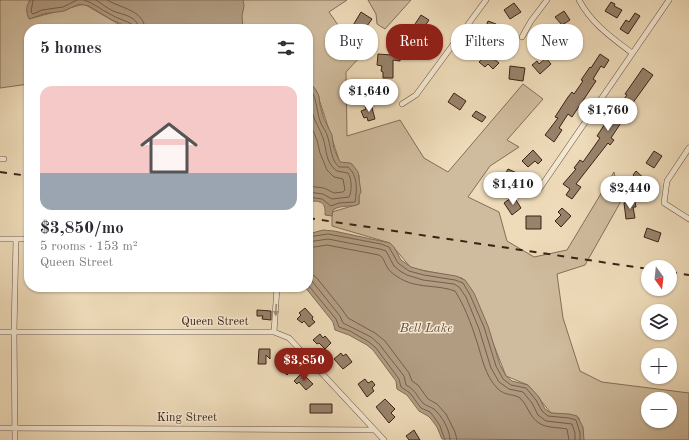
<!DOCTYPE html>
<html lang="en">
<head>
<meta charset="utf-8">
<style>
	body { margin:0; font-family:"Old Standard TT",serif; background:#f7f7f7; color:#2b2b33; height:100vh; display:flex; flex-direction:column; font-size:15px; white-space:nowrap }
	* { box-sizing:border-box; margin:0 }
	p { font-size:13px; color:#7c7c81 }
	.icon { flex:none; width:22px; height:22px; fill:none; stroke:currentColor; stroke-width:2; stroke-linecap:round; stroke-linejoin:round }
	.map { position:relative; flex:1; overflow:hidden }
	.side { position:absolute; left:24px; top:24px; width:289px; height:268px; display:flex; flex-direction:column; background:#fff; border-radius:16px; box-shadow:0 1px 3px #0004 }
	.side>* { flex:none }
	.guide { position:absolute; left:325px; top:24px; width:304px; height:36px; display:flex; gap:8px }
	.needle { width:26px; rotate:165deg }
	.tools { position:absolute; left:641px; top:260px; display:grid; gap:8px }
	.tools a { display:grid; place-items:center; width:36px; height:36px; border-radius:50%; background:#fff; box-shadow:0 1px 3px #0004; font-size:20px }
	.price { position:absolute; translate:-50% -34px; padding:0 9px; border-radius:14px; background:#fff; color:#222; font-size:13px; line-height:26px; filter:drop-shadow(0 1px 2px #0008) }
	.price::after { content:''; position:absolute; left:50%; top:24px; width:12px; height:9px; margin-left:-6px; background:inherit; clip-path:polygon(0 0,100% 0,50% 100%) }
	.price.active { background:#8f2418; color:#fff }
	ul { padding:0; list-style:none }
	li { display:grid; align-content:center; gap:8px; height:212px; padding:0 16px }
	li span { display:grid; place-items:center; height:124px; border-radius:12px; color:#555 }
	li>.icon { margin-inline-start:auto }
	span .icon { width:72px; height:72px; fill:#fffc; stroke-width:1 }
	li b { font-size:17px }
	h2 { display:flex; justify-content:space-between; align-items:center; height:48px; padding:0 16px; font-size:17px }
	.pill { padding:0 14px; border-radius:16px; background:#fff; box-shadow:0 1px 3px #0004; font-size:14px; line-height:36px }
	.pill.active { background:#8f2418; color:#fff }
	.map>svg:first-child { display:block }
	.green { fill:#cfbb9d; stroke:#846e5a; fill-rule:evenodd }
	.water { fill:#b19c82; stroke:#816b57 }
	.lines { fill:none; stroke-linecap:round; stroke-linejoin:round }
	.shore { stroke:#765e4c; stroke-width:1 }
	.building { fill:#98826b; stroke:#3a2116 }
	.street-casing { stroke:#67503f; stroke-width:6 }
	.street { stroke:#f4e8d2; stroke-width:5 }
	.rail { stroke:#3a2116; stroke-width:2; stroke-dasharray:7 7; stroke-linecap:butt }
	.oneway { fill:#a08e7d }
	.labels { text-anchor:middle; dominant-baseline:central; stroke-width:3; stroke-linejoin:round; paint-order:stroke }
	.street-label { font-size:12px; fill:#3a2116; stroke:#f4e8d2 }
	.water-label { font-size:13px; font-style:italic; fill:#644c3c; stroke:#f4e8d2 }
</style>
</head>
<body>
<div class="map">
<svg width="689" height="440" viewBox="0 0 689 440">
	<rect width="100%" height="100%" fill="#eedbb9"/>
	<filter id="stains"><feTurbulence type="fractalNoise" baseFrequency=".005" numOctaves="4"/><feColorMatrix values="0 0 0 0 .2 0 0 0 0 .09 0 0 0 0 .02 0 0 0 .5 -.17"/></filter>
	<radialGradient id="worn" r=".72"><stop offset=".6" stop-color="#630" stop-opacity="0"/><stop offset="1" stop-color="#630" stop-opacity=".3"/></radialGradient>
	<path class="green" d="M0,0H31L29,1V19L84,4L127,29H29V84L0,88Z
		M220,0H347L329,12L360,57L346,72L347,136L400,120L424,158L448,172L523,84L543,99L507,140L519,147L490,166L468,197L499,212L507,241L534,257L567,250L614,172L620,203L585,265L557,274L563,318L580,371L602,382L689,393V440H581L579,418L551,413L528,385L506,376L478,305L462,278L411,268L390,243L332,226V212L359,204V175L340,163L316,90L308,81V29H237ZM648,399H670V421H648Z
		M368,0H411L385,29L377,24L376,14Z"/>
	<path class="water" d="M31,0H243L244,6L242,16L243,29H132L110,19L89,6L79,4L64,11L43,14L30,19L28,17C26,11 26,4 31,0Z
		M308,81L316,90L319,96L320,105L324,119L332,135L334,149L340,162L350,163L352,164L358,172L361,192L359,196V204C351,208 341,204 333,210L332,216L325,215C326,201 320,201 308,201Z
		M323,230L334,231L390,243L394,247L401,260L411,267L425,271L456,276L465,280L474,293L488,326L500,365L506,376L512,381L528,385L539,397L545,409L551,413L569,414L577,416L583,427L584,440L442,439L437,427L431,419L428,416L419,411L407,395L397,389L396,381L373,350L367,345L349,335L335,330L333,322L305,287H308V233H312Z"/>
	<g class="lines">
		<path class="shore" d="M33,0L31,12L33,14L42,10L63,7L77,0
			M84,0C94,3 101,10 110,14C117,19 126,20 133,25L134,29
			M96,0C102,4 107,8 113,11C123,15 138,16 139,29
			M107,0C120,8 144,10 145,29
			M308,86C317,96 316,109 320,121C322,127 327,132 328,138C331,148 331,160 339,167H348C358,175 357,191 355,202L339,203L331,206L322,199L308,197
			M308,94C311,100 311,106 312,112C315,122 320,129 323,138C327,149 325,163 337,171L348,173C352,179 352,191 349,197L332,199L323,194L308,192
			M308,119L317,140L320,153L327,170L334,177L343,179L345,190L343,192L334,193L324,188L308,186
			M308,237L328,234L381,244L389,247L398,263L409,271L424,275L455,280L463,283L470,295L484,327L496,366L503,379L511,385L526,388L536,400L542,411L548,416L569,418L576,420L580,433V440
			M308,242L328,239L380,249L386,251L394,266L400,271L407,275L423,280L454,284L459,287L466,297L479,329L491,368L499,382L509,389L523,392L532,403L538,415L546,421L572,424L575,433V440
			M308,248L327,245L379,255C384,257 385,265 389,270C394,275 399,278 405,281C421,288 439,285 455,291C464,305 471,323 476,339C482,356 484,375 498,389C505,396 515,394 520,398C525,403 527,408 530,413C540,430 552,426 567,429L569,440
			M308,272L316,277L341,308L348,318L375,333L385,341L409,373L412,381L418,385L428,399L437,404L446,414L455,432L457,440
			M308,279L312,281L340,316L343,323L371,337L379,344L404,376L406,385C417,391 416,396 423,403C426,406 431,407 434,409C442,416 450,430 450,440
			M308,285L336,319L339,327L350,331L369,342L376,348L399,379L401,387L410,393L421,408L430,412L434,417L440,426L445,440"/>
	</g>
	<path class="building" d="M611,2L615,4L614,6L622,10L617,18L605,11Z
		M514,3L521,12L510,19L504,10Z
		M564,11L570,20L562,25L555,17Z
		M361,12L372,19L362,33L352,27Z
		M635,13L640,16L628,34L620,29L626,20L629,22Z
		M421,15L429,20L423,29L427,32L423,38L411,30Z
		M488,21L496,24L494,32L498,33L496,39L483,35Z
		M550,34L558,35L556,49L546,48L547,37L550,38Z
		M493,48L499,53L494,59L499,63L493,69L488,64L485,67L479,62Z
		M392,52H401L400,61L393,60V78H383V72L381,71L382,66L377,65L378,54L392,55Z
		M600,54L609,60L604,68L601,66L593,79L596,81L572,117L568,114L559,128L562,130L554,142L545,135L558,118L555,117L568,97L572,92L574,94L583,81L581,80L590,67L591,68Z
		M546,58L551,64L540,74L532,65L537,61L539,64Z
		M510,66L525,68L523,81L509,79Z
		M643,68L653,75L627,111L628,112L611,138L614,140L610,145L608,143L576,184L581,187L572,199L566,195L570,189L563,184L576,169L574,168L580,160L583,162L600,138L597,136L612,113L615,115L626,100L624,99L627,95L625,94Z
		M454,93L466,101L460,110L448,102Z
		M371,104L375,119L368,121L367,117L364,118L361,111L366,109L365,106Z
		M476,111L486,117L482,122L472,116Z
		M533,150L542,160L538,164L535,161L528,167L522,161Z
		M654,151L662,156L654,168L646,163Z
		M508,169L519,174L512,188L501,182Z
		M636,171L647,181L639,191L631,183L636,178L633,175Z
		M511,198L513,201L516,200L521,208L512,215L504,203Z
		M635,202L636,207H633L635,218L626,219L624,203Z
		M562,208L571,216L561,227L555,221L561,215L558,212Z
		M526,216H541V229H526Z
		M647,228L661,233L658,242L644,237Z
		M305,308L313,317L312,319L315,322L309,327L304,321L302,323L297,319L301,315L299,313Z
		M257,310L271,311V320L262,319L263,316H257Z
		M320,334L323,338L325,336L331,343L325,349L319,343L317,344L313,340Z
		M259,349H270V359L266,355V364H258Z
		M341,353L343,356L346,354L352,362L343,369L334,359Z
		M286,356L295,366L287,375L277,365Z
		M302,373L313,384L306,390L299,382L297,384L294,381Z
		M365,379L368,383L372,381L375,385L372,388L374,391L367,397L358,384Z
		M385,399L395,409L391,413L395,417L389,423L376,407Z
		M310,404H332V413H310Z
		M414,430L420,440H409L406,436Z"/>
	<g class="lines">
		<defs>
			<path id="street" d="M579,0C592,24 611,37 632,53
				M522,37L531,21L547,0
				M402,104L416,95L486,0
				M689,148L667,181L664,203L689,219
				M0,159H4
				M540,188L669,0
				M0,239H29
				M0,332H274L289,338L384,440
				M274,332L277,287
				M0,428L374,430
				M15,440L14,332L16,239"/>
		</defs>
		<use href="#street" class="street-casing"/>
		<use href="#street" class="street"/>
		<path class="rail" d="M0,172L29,176
			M308,218L648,269
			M670,272L689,275"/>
	</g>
	<defs><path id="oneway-solid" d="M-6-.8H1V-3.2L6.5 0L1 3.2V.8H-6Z"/></defs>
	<use class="oneway" href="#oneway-solid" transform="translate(276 310) rotate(93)"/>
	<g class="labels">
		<g class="street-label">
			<text x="215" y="322">Queen Street</text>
			<text x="187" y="418">King Street</text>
		</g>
		<g class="water-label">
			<text x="426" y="328">Bell Lake</text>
		</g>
	</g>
	<rect width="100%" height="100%" filter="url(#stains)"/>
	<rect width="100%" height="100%" fill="url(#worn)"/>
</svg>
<div class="tools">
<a><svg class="needle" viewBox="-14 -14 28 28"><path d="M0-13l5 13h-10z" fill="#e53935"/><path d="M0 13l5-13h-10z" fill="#7c7c81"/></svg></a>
<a><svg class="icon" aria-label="layers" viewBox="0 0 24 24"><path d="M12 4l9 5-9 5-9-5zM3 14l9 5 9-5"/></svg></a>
<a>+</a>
<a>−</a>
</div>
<b class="price" style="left:369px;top:113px">$1,640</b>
<b class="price" style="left:608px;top:132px">$1,760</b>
<b class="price" style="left:513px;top:206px">$1,410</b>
<b class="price" style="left:630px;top:210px">$2,440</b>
<b class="price active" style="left:304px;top:382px">$3,850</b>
<div class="guide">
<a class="pill">Buy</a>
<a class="pill active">Rent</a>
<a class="pill">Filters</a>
<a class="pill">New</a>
</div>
<section class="side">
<h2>5 homes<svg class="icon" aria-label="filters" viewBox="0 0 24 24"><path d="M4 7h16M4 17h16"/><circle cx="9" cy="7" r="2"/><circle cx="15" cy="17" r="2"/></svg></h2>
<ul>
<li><span style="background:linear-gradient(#f6c9c9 70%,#9aa5b1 0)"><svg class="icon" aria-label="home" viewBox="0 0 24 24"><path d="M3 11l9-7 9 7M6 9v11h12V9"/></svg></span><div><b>$3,850/mo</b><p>5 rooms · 153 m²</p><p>Queen Street</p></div></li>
</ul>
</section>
</div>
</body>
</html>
